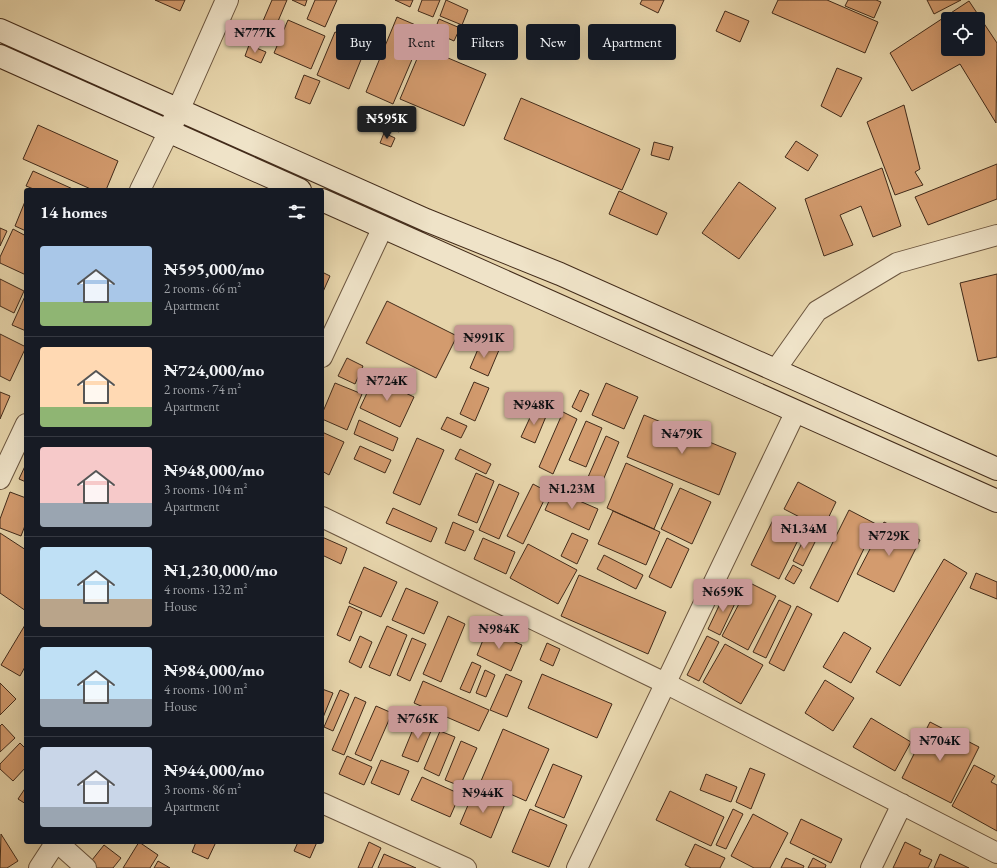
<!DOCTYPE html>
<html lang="en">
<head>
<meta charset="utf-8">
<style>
	body { margin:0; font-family:"EB Garamond",serif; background:#20242c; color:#f1f3f6; height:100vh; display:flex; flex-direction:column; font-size:15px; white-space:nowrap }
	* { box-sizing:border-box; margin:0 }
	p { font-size:13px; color:#9ea1a6 }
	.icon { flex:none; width:22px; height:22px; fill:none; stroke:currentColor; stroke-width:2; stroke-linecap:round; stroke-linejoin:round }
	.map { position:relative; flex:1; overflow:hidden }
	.panel { position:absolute; left:24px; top:188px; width:300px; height:656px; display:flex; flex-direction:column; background:#171b24; border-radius:4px; box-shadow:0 4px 16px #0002 }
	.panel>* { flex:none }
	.top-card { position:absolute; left:336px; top:24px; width:380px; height:36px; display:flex; gap:8px }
	.buttons { position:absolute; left:941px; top:12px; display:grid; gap:8px }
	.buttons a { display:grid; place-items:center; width:44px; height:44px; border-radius:4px; background:#171b24; box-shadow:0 4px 16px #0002; font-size:20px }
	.price { position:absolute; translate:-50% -34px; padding:0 9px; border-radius:4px; background:#c59692; color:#111; font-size:13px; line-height:26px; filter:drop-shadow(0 1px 2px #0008) }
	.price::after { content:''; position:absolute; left:50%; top:24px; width:12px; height:9px; margin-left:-6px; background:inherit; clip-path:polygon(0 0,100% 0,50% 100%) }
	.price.current { background:#222; color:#fff }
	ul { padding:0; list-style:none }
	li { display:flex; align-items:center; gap:12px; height:100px; padding:0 16px }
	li+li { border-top:1px solid #363941 }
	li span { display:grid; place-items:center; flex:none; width:112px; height:80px; border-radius:4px; color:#555 }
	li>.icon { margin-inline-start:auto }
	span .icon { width:48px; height:48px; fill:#fffc; stroke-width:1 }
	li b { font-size:17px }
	h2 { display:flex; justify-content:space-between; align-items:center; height:48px; padding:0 16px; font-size:17px }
	.chip { padding:0 14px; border-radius:4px; background:#171b24; box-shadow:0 4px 16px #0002; font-size:14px; line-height:36px }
	.chip.current { background:#c59692; color:#111 }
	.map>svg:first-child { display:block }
	.building { fill:#d39b6e; stroke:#422b1a; fill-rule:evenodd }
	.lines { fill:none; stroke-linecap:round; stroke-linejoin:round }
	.minor-casing { stroke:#6b553e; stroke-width:22 }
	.tertiary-casing { stroke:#6b553e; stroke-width:24 }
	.secondary-casing { stroke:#422b1a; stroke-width:24 }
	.minor { stroke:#efe3c8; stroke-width:20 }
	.tertiary { stroke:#efe3c8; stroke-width:22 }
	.secondary { stroke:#efe3c8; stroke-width:22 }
</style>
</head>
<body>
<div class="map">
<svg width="997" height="868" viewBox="0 0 997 868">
	<rect width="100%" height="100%" fill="#e6d4aa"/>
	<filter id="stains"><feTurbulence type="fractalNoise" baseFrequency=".005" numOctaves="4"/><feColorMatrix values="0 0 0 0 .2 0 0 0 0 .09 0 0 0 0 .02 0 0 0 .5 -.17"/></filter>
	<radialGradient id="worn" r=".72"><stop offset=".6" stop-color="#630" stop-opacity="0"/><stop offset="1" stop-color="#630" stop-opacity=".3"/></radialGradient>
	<path class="building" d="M155,0H185L180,11Z
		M272,0H287L276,26L263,21Z
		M292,0H307L305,6Z
		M315,0H337L325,27L307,19Z
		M395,0H413L410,7Z
		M422,0H440L433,17L418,11Z
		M446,0L468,10L462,25L440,16Z
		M642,0H664L658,13L640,4Z
		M778,0H827L878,22L865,53L772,13Z
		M848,0H876L881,2L874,18L845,6Z
		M927,0H961L934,14Z
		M969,1L997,43L996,123L960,64L912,91L890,53ZM948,19H978V49H948Z
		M725,11L749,21L740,42L716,31Z
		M397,17L425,29L393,104L366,92Z
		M439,19L460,28L454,41L434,32Z
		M288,20L325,36L311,69L274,53Z
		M335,32L367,45L349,89L317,75Z
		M249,45L266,52L261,63L245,56Z
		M422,47L486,74L464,126L400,99Z
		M837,68L862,78L841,117L821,106Z
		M304,75L320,81L310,104L295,98Z
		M521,98L640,149L622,190L504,139Z
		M904,105L920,169L915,172L923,185L895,195L867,122Z
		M392,114L404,119L399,132L386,126Z
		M38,125L118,161L106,190H93L23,159Z
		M384,133L395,138L391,147L380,143Z
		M796,141L818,155L808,171L785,157Z
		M654,142L673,147L669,160L651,155Z
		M997,164V199L928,225L915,197Z
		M882,168L901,226L873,237L861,206L840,215L853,245L824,256L805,199Z
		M33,171L75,190H36L26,186Z
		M739,182L776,208L739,259L702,233Z
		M619,191L667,213L657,235L609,214Z
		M26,199V231L15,226Z
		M0,228L7,231L0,246Z
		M13,229L26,236V275L0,263V257Z
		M322,272L330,276L322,294Z
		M997,274V357L978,361L960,283Z
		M0,279L24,291L14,313L0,306Z
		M26,294V331L12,325Z
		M387,301L457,336L436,378L366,343Z
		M0,334L26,347L10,381L0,376Z
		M481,342L499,350L488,376L470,368Z
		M347,358L363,366L355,384L338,376Z
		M374,378L414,397L400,427L360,408Z
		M474,382L489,388L475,421L460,414Z
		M335,383L362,394L347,430L322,419V414Z
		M606,383L638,397L624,429L592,415Z
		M580,390L589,394L581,412L572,407Z
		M0,392L10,396L0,419Z
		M534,409L547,414L535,443L521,437Z
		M563,412L577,419L553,474L539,467Z
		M644,415L736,453L719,495L627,457Z
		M447,417L467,426L461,438L441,429Z
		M359,420L398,438L393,451L354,434Z
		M586,421L602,428L586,467L569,460Z
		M322,432L344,442L329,475L322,471Z
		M606,436L619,442L599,490L585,484Z
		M417,438L444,450L420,505L393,493Z
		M360,446L391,460L385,473L354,459Z
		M460,449L491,464L486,474L455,459Z
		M626,463L673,484L654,529L607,508Z
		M26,464V482L19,479Z
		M476,473L494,481L477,523L458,515Z
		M798,482L836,502L823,529L784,509Z
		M499,484L519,493L499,539L479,530Z
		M533,484L548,492L523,544L507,536Z
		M680,488L711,502L692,544L661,529Z
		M554,490L598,509L589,530L545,510Z
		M10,492L26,498V523L21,536L0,528V519Z
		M393,508L437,528L431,542L386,523Z
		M849,510L876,524L838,602L810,588Z
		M613,511L660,532L646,565L598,544Z
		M773,520L801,534L779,579L751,565Z
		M453,522L474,531L465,551L445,543Z
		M884,522L920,540L894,592L857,574Z
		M0,533L26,550V611L0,593Z
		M572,533L588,540L577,564L561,556Z
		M806,535L816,540L803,566L793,561Z
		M322,537L347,548L341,564L322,555Z
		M483,538L515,552L506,574L474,559Z
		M667,538L689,549L671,588L649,577Z
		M528,544L577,570L558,604L510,578Z
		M604,555L643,575L636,589L597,569Z
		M944,559L967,573L900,686L876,672Z
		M793,565L802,570L794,584L785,579Z
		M364,567L397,582L381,617L349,603Z
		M976,573L997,582V599L970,588Z
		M579,575L666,612L648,654L561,616Z
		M750,583L776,596L748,650L722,636Z
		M406,588L438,602L424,634L392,620Z
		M726,591L738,597L720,635L708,629Z
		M779,600L791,606L766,658L753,652Z
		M349,606L362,612L350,641L337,635Z
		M797,606L812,614L784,671L769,663Z
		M448,616L465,624L441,682L423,674Z
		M25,625L26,665L20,676L1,665Z
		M387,626L407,635L390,676L369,667Z
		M487,630L522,645L511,671L477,655Z
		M844,632L871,648L851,683L823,667Z
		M360,636L372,642L361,668L349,662Z
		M707,636L719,642L699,681L687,675Z
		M412,638L426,644L410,681L397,675Z
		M547,643L560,649L553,666L540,660Z
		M725,644L763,665L741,704L703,682Z
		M472,662L481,666L470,693L460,689Z
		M485,670L495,675L486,697L476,693Z
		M506,674L522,681L507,717L490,710Z
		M542,674L612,704L597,738L528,708Z
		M825,680L854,698L833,731L805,713Z
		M423,681L489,710L479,731L414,703Z
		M0,683L16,699L0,715Z
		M322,689L333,693L322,720Z
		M340,690L349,694L333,731L324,727Z
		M355,697L366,702L344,755L332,750Z
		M376,706L392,713L371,761L355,754Z
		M418,717L434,724L418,762L402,756Z
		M871,718L911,742L895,771L853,747Z
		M930,722L979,747L951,803L902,778Z
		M2,724L15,738L0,752V726Z
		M503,729L549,749L526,801L481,781Z
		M440,731L455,737L439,776L424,769Z
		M461,741L477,748L460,786L445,780Z
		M20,743L26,749V767L13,781L0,769V764Z
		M347,756L372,767L364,785L339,774Z
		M381,760L409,771L399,795L371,783Z
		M553,764L582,776L564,818L535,806Z
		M974,765L995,776L991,782L997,785V831L952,806Z
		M750,768L765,774L751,809L736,802Z
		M706,774L737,787L731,802L700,790Z
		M422,777L460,794L450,817L411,800Z
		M26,787V804L18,799Z
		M474,791L505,804L491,838L460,824Z
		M670,791L724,817L711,846L656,820Z
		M530,809L567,825L549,867L512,852Z
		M733,809L743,814L726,849L716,845Z
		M753,814L788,833L770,868H754L731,856Z
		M801,819L842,839L831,863L790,843Z
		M1,834L18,861L7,868H0Z
		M139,842L158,855L150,868H123Z
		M196,842H216L208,859L192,852Z
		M298,842H317L310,858L294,851Z
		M369,842L381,848L372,868H358Z
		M905,842L921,850L919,854L932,860L928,868H893Z
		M695,844L725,858L720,868H691L685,865Z
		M104,845L121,858L113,868H93L88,865Z
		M384,854L416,868H378Z
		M940,854L969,868H934Z
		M786,858L804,866L803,868H781Z
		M813,858L826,865L825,868H808Z
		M158,861L170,868H154Z"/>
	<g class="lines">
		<defs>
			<path id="minor" d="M140,190L169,131
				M322,357L383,227
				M776,369L817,311L897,263L997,235
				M0,479L26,424
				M322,517L665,683L997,853
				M322,803L466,868
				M57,842L86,868
				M39,868L56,842
				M577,868L796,411
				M871,868L902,804"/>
			<path id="tertiary" d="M169,131L227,0"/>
			<path id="secondary" d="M0,30L426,220L560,274L997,469
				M0,56L300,190
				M322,200L997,501"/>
		</defs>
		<use href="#minor" class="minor-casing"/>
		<use href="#tertiary" class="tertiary-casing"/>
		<use href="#secondary" class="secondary-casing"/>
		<use href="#minor" class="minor"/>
		<use href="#tertiary" class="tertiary"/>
		<use href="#secondary" class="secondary"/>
	</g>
	<rect width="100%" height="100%" filter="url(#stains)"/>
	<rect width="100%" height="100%" fill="url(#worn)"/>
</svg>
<div class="buttons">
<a><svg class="icon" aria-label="locate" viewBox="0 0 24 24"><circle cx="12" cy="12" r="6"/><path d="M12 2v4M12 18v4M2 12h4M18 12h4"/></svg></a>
</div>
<b class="price" style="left:255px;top:54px">₦777K</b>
<b class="price current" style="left:387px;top:140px">₦595K</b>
<b class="price" style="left:484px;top:359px">₦991K</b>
<b class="price" style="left:387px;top:402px">₦724K</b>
<b class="price" style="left:534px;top:426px">₦948K</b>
<b class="price" style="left:682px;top:455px">₦479K</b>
<b class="price" style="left:572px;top:510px">₦1.23M</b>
<b class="price" style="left:804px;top:550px">₦1.34M</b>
<b class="price" style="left:889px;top:557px">₦729K</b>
<b class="price" style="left:723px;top:613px">₦659K</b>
<b class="price" style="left:499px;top:650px">₦984K</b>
<b class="price" style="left:418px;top:740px">₦765K</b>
<b class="price" style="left:940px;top:762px">₦704K</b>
<b class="price" style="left:483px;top:814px">₦944K</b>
<div class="top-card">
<a class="chip">Buy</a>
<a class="chip current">Rent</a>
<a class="chip">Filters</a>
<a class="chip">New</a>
<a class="chip">Apartment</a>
</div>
<section class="panel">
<h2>14 homes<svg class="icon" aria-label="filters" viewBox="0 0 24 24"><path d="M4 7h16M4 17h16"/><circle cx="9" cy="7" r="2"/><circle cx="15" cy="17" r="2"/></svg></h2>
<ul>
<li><span style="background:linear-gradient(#a9c7e8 70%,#8fb573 0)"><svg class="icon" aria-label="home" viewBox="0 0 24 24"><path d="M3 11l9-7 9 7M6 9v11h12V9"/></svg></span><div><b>₦595,000/mo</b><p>2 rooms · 66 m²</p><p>Apartment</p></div></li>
<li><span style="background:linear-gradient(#ffd9b3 75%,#8fb573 0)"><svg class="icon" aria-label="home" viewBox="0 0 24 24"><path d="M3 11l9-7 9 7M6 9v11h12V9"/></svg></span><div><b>₦724,000/mo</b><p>2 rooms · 74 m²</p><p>Apartment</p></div></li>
<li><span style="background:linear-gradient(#f6c9c9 70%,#9aa5b1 0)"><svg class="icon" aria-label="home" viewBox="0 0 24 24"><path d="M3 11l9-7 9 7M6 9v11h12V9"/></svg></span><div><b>₦948,000/mo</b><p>3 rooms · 104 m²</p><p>Apartment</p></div></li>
<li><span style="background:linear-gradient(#bfe0f5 65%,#b9a48a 0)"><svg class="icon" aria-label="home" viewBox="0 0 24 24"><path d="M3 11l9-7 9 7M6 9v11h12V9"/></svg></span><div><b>₦1,230,000/mo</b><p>4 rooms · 132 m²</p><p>House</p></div></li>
<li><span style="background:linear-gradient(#bfe0f5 65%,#9aa5b1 0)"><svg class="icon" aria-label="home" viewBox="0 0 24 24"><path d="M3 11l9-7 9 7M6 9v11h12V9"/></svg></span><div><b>₦984,000/mo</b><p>4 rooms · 100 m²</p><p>House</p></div></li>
<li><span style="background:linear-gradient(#c9d6e8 75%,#9aa5b1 0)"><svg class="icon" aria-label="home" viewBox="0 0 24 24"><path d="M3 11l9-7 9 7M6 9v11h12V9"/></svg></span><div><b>₦944,000/mo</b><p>3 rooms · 86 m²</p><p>Apartment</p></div></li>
</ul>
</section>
</div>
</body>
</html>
